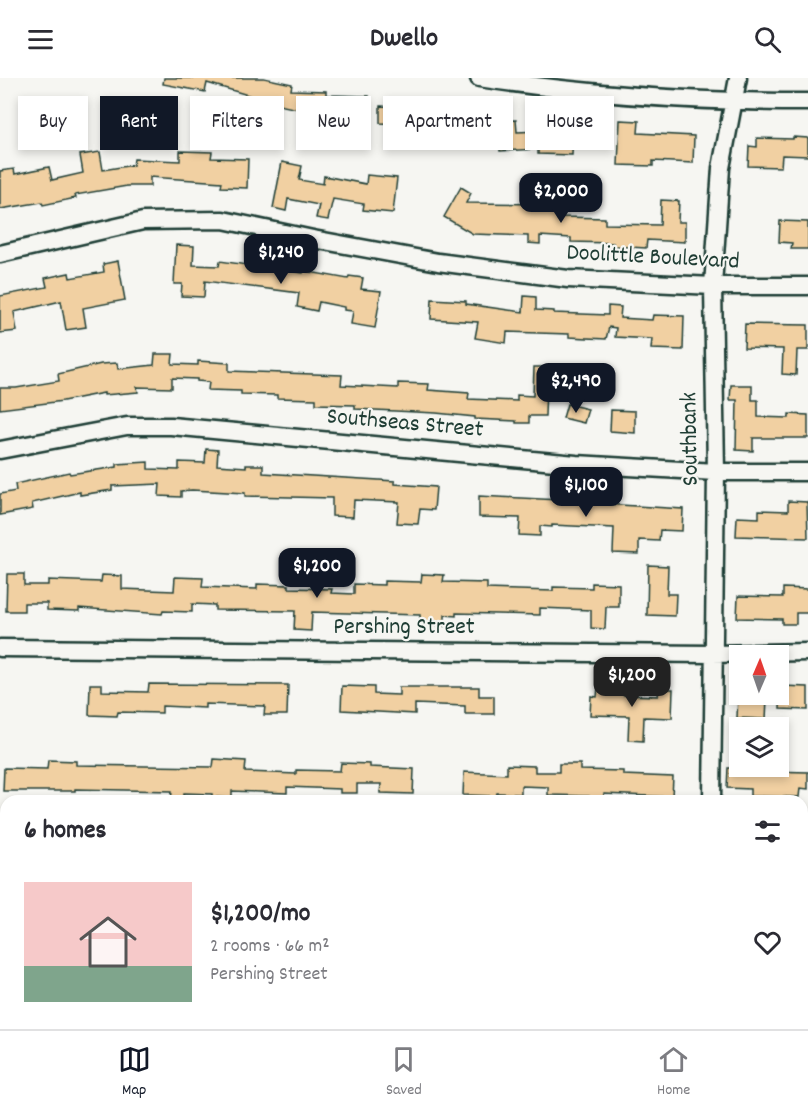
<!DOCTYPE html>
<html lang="en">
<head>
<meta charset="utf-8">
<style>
	body { margin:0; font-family:Dekko,sans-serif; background:#f7f7f7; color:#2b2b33; height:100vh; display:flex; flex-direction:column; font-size:22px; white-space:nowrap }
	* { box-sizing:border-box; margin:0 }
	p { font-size:20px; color:#7c7c81 }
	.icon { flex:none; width:33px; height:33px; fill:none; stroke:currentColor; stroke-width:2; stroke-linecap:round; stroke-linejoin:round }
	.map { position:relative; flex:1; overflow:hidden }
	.drawer { position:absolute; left:0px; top:717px; width:808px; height:234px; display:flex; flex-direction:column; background:#fff; border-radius:18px 18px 0 0; box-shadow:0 3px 9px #0003 }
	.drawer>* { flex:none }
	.guide { position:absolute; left:18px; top:18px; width:772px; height:54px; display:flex; gap:12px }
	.needle { width:39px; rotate:2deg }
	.tools { position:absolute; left:729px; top:567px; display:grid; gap:12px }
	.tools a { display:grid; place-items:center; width:60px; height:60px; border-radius:0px; background:#fff; box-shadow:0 3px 9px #0003; font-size:30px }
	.price { position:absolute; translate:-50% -51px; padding:0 14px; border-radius:12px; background:#111827; color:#fff; font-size:20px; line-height:39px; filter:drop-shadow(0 2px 3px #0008) }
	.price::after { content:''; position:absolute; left:50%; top:36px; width:18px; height:14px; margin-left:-9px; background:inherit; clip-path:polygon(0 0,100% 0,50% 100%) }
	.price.current { background:#222; color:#fff }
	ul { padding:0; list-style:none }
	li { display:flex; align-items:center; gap:18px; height:150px; padding:0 24px }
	li span { display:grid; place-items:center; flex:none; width:168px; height:120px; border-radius:0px; color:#555 }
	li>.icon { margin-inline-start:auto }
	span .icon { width:72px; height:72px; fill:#fffc; stroke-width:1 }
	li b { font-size:26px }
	h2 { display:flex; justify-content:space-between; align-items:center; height:72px; padding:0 24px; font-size:26px }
	.pill { padding:0 21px; border-radius:0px; background:#fff; box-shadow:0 3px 9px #0003; font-size:21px; line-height:54px }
	.pill.current { background:#111827; color:#fff }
	header { display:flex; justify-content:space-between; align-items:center; height:78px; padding:0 24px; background:#fff; font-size:27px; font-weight:800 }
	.tabs { display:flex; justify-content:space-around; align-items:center; height:84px; border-top:2px solid #e1e1e2; background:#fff; font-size:16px; color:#7c7c81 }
	.tabs a { display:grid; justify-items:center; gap:3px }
	.tabs .current { color:#111827 }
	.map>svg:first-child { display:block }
	.building { fill:#f1d0a2; stroke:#1f3d34; stroke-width:1.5 }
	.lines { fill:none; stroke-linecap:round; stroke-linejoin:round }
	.minor-casing { stroke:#1f3d34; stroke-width:21 }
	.minor { stroke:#f6f6f2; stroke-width:16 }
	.labels { text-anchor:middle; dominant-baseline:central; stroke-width:4.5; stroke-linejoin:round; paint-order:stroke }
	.street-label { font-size:24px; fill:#1f3d34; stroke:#f6f6f2 }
</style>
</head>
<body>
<header><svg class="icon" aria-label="menu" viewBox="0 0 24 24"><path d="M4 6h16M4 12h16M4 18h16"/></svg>Dwello<svg class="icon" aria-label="search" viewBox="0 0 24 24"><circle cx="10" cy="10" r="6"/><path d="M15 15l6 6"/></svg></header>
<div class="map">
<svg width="808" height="951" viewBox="0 0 808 951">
	<rect width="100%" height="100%" fill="#f6f6f2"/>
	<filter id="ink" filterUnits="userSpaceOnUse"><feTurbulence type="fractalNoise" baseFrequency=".0167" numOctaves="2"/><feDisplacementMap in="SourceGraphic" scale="12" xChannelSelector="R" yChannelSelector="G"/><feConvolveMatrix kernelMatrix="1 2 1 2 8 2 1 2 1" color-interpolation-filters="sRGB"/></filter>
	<g filter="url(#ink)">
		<path class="building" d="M164,0H264L292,6L291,12L326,13V17L369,18L368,38L325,36V40L298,39V31L255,22V19L207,5L205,14L163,6Z
			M380,28L405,29L404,46L380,45Z
			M426,31L453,33L452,36L493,39L492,43L516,42L517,54L539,53V44L573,45L572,77L538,76V71L500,73L499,59L424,54Z
			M620,42L639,43L638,55L694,58L693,85L653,83V88L618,87Z
			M793,59L808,60V78L782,77L781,89L748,88L749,68L757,69V60L793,61Z
			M180,73L212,74L211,80L248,81L247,110L221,109L222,104L150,99V108H127L75,117L76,120L43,127L42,124L0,131V93L14,91L15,96L49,89L52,102L83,95L80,77L100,74L103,92L133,87L134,81L180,83Z
			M282,84L302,88L299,102L323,106L324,98L366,106L367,97L397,100L393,135L363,132L364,126L333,121L328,142L316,140L319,127L288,121L286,133L273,130Z
			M461,109L471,115L466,125L550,126L549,132L564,133L563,139L605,140V146L660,147L661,122L679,123L678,144H685V164L647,162L646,170L613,168V165L571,164V160L540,158V166L528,165V158L473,156L444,139Z
			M780,143L808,144V171H791L792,165L779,164Z
			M176,167L194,168L193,187L219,188L220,183L303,195L304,193L348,201L349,198L363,200L361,211L381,213L375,250L351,246L353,233L344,232V229L319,224L317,233L297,229L299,215L205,203L204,219L181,218L182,206H174Z
			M118,183L125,222L83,230L86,249L66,252L61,223L14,234L17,253L0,255V218L47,209L45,200L69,195L70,200L104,194L103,186Z
			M524,218L536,219V232L554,233V235L608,237V228L621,229L620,240L652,242L653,237L684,238L683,272L651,271L652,261L615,259L616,250L609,249L606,261L569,259V256L507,254L506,265L475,260L478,244L431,241L432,221L466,223V226L523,234Z
			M745,246L808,247V272H797L796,297L782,296L783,271L744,270Z
			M155,276H173L172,286L198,287V283L229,285V293L342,297L341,307L398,310V305L429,306L428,312L469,315L468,321L517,323V317L533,318L534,289H556L555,308H546L545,338H529V345H516V343L475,341V339L436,335L355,331V327L316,326V321L277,320V317L241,316V313L208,312L209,304L197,303V301L172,300V310L137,309L138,314L104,317V315L63,323L0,331V310H16L59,303L58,296L101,286L117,285L118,291L154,287Z
			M731,307H752V322H758V339L789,340V336L808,337V360H753V373L736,372L737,322H730Z
			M567,326L588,331L584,345L563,340Z
			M611,332L635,333V355L610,353Z
			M206,371L218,372L217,387L246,389V387H263V395L395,403V406L436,409L434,432L420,431L418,446L397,445L399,424L354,422L353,439L332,438V420L245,418V415L192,412L181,413V419L159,418L160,406L112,408V412L80,417V414L32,425L33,431L0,437V416L16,413L15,406L69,394L70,396L117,389V386L148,384V391L179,392V384L205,385Z
			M561,412L573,413V424L683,431L682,453L660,452L659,463L639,462V476L613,475L614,450L552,447V449L540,448V458L519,457L520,440L479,439V418L560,422Z
			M788,423L807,424L808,460L736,458L737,439L759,440V432L788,433Z
			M648,487L668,488L667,516H676L675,538L647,537Z
			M7,496H24V507H48V502L101,504L102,497L122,498V511L174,513L175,499L203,500L202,509L257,511V506L289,507V510L332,511L331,515L354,516V506L384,507V503L421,504L422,496L444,497L443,504L487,505V511L553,513V509L592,510V505L619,506V529H606L605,551L591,550V532L540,530V537L456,535V538L445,537V548L420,547V537L312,534L311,553L294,552L295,533L215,532V527L192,526V534L163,533L162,536L79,530V533L47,532V525H24V533H6Z
			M783,510L808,511V535H796V546H782V541L737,540L738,518L783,519Z
			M90,606H102V613L148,614L149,606L288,607L287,637H264L265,628L205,626V630L162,628V635L118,634L117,638L89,637Z
			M342,608L374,609V616L399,617V609H479V618H494V636H465V628L415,626V636L341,632Z
			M781,608L808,609V632L780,631Z
			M598,609H623V617L658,618L659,611H673L672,640L644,639L643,663L628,662L629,638L590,637L591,618L597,619Z
			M738,616H751V620L767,621L766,641L737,640Z
			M214,681L246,683L245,694L296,696V692L340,693L341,685L370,686V689L414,691L413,716L380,715L381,706H357V715H340V711L287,709V715L232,713V720L212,719V716L184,715V723H171L172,713L75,711V713H3L4,690L47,691L48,682L76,683V687L213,689Z
			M559,686H580V692L623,693V697L673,699L672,719L604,716L603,723H589V718L548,717V709L521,708V716L497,715L496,718L463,717L464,694L507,696V687L535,688V694H559Z
			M747,688H767V693L808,694V711L800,710L799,719L750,718V711L727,710L728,690H747Z"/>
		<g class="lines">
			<defs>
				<path id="minor" d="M479,0C588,17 698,24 808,24
					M0,176L143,143L223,142L313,161L438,184L568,201L713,208H808
					M0,372L127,348H171L576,386L716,394H808
					M0,570L713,576L808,574
					M712,723L716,394L713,208L721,90L738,0
					M0,748H6
					M802,755H808
					M0,942L6,943
					M147,945L662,951
					M709,951V945"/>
			</defs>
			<use href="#minor" class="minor-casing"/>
			<use href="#minor" class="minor"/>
		</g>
	</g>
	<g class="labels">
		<g class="street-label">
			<text transform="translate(653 180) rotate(3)">Doolittle Boulevard</text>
			<text transform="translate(405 346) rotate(5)">Southseas Street</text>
			<text transform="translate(691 361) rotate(-91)">Southbank</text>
			<text x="404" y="550">Pershing Street</text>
		</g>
	</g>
</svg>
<div class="tools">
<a><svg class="needle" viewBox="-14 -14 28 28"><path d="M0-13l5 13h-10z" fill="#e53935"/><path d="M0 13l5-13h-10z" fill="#7c7c81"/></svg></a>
<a><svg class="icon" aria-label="layers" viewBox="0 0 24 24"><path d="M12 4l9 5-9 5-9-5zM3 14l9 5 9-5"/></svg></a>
</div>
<b class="price" style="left:561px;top:146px">$2,000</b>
<b class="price" style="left:281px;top:207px">$1,240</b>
<b class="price" style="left:576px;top:336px">$2,490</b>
<b class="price" style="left:586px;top:440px">$1,100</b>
<b class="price" style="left:317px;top:521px">$1,200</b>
<b class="price current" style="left:632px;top:630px">$1,200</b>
<div class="guide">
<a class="pill">Buy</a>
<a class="pill current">Rent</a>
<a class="pill">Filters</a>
<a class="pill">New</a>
<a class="pill">Apartment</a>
<a class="pill">House</a>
</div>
<section class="drawer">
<h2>6 homes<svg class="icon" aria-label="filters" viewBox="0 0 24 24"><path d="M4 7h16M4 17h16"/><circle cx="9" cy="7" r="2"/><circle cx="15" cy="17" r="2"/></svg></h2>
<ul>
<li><span style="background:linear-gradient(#f6c9c9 70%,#7fa58c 0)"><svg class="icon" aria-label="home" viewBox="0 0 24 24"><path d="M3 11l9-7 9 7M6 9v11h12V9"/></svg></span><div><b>$1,200/mo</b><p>2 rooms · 66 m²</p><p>Pershing Street</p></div><svg class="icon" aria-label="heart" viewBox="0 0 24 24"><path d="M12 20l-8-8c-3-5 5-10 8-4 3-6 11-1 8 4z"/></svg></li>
</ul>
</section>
</div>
<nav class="tabs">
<a class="current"><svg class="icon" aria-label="map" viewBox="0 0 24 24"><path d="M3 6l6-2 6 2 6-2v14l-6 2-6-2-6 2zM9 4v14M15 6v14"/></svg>Map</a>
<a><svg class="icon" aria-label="saved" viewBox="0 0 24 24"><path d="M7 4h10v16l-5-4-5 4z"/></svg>Saved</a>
<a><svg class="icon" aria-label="home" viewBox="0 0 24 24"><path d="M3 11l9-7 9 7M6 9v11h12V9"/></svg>Home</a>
</nav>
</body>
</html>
